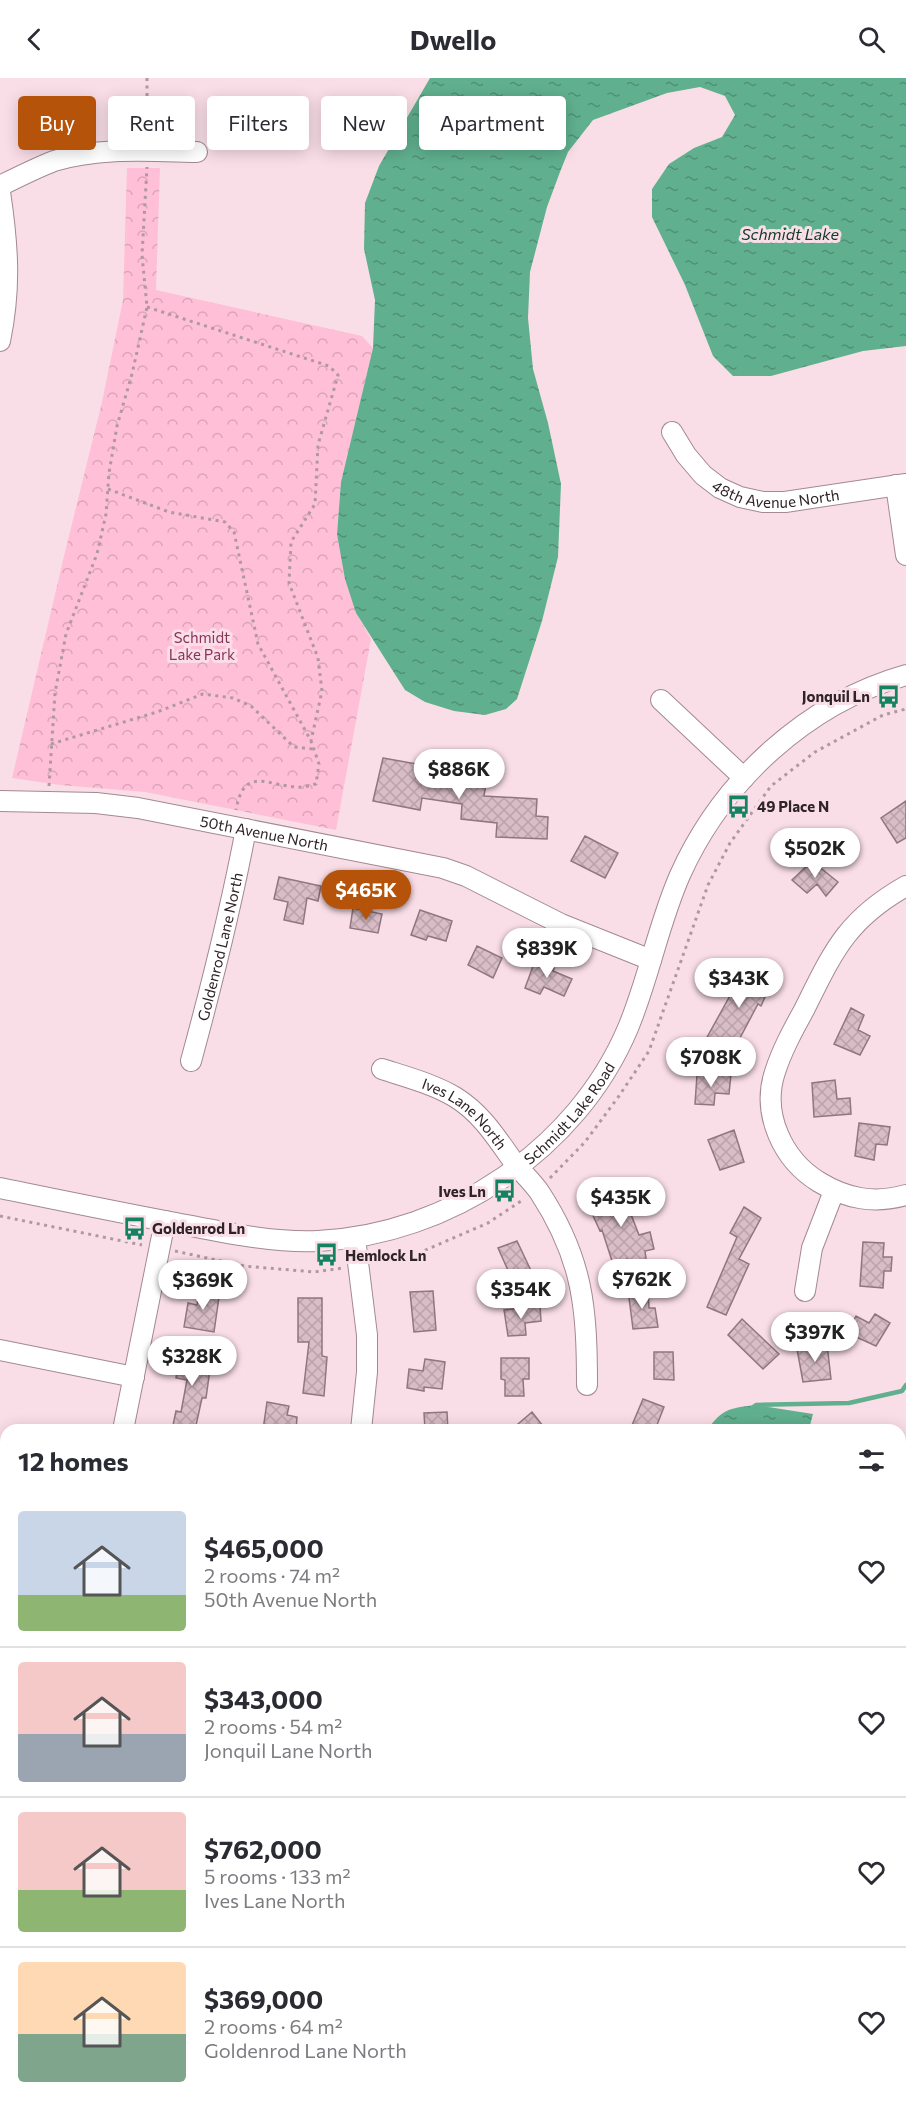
<!DOCTYPE html>
<html lang="en">
<head>
<meta charset="utf-8">
<style>
	body { margin:0; font-family:Commissioner,sans-serif; background:#f7f7f7; color:#2b2b33; height:100vh; display:flex; flex-direction:column; font-size:22px; white-space:nowrap }
	* { box-sizing:border-box; margin:0 }
	p { font-size:20px; color:#7c7c81 }
	.icon { flex:none; width:33px; height:33px; fill:none; stroke:currentColor; stroke-width:2; stroke-linecap:round; stroke-linejoin:round }
	.map { position:relative; flex:1; overflow:hidden }
	.side { position:absolute; left:0px; top:1346px; width:906px; height:686px; display:flex; flex-direction:column; background:#fff; border-radius:18px 18px 0 0; box-shadow:0 3px 15px #0003 }
	.side>* { flex:none }
	.top-card { position:absolute; left:18px; top:18px; width:600px; height:54px; display:flex; gap:12px }
	.price { position:absolute; translate:-50% -51px; padding:0 14px; border-radius:21px; background:#fff; color:#222; font-size:20px; line-height:39px; filter:drop-shadow(0 2px 3px #0008) }
	.price::after { content:''; position:absolute; left:50%; top:36px; width:18px; height:14px; margin-left:-9px; background:inherit; clip-path:polygon(0 0,100% 0,50% 100%) }
	.price.active { background:#b45309; color:#fff }
	ul { padding:0; list-style:none }
	li { display:flex; align-items:center; gap:18px; height:150px; padding:0 18px }
	li+li { border-top:2px solid #e1e1e2 }
	li span { display:grid; place-items:center; flex:none; width:168px; height:120px; border-radius:6px; color:#555 }
	li>.icon { margin-inline-start:auto }
	span .icon { width:72px; height:72px; fill:#fffc; stroke-width:1 }
	li b { font-size:26px }
	h2 { display:flex; justify-content:space-between; align-items:center; height:72px; padding:0 18px; font-size:26px }
	.pill { padding:0 21px; border-radius:6px; background:#fff; box-shadow:0 3px 15px #0003; font-size:21px; line-height:54px }
	.pill.active { background:#b45309; color:#fff }
	header { display:flex; justify-content:space-between; align-items:center; height:78px; padding:0 18px; background:#fff; font-size:27px; font-weight:700 }
	.map>svg:first-child { display:block }
	.park { fill:url(#park-crowns) }
	.water { fill:url(#water-ripples) }
	.lines { fill:none; stroke-linecap:round; stroke-linejoin:round }
	.stream { stroke:#60b08f; stroke-width:4.5 }
	.river { stroke:#60b08f; stroke-width:27 }
	.building { fill:url(#building-cross-hatch); stroke:#8f767f; stroke-width:1.5 }
	.minor-casing { stroke:#a38992; stroke-width:22 }
	.path { stroke:#af99a0; stroke-width:3; stroke-dasharray:3 4.5; stroke-linecap:butt }
	.minor { stroke:#fff; stroke-width:20 }
	.rail-casing { stroke:#514348; stroke-width:7 }
	.rail { stroke:#fadee7; stroke-width:4.5; stroke-dasharray:14; stroke-linecap:butt }
	.labels { text-anchor:middle; dominant-baseline:central; stroke-width:6; stroke-linejoin:round; paint-order:stroke }
	.street-label { font-size:15px; fill:#2e2327; stroke:#fadee7 }
	.park-label { font-size:15px; fill:#88335a; stroke:#fadee7 }
	.poi-label { font-size:15px; font-weight:bold; fill:#2e2327; stroke:#fadee7; text-anchor:start }
	.water-label { font-size:16px; font-style:italic; fill:#13382a; stroke:#fadee7 }
</style>
</head>
<body>
<header><svg class="icon" aria-label="back" viewBox="0 0 24 24"><path d="M15 5l-7 7 7 7"/></svg>Dwello<svg class="icon" aria-label="search" viewBox="0 0 24 24"><circle cx="10" cy="10" r="6"/><path d="M15 15l6 6"/></svg></header>
<div class="map">
<svg width="906" height="2030" viewBox="0 0 906 2030">
	<defs>
		<pattern id="park-crowns" width="20" height="18" patternUnits="userSpaceOnUse" patternTransform="scale(1.5)"><rect width="20" height="18" fill="#ffbfd7"/><path d="M2 6a3 3 0 1 1 6 0M12 15a3 3 0 1 1 6 0" fill="none" stroke="#dba4b9"/></pattern>
		<pattern id="water-ripples" width="26" height="14" patternUnits="userSpaceOnUse" patternTransform="scale(1.5)"><rect width="26" height="14" fill="#60b08f"/><path d="M2 4q2-2 4 0t4 0M15 11q2-2 4 0t4 0" fill="none" stroke="#508f75"/></pattern>
		<pattern id="building-cross-hatch" width="8" height="8" patternUnits="userSpaceOnUse" patternTransform="scale(1.5)"><rect width="8" height="8" fill="#d8bcc6"/><path d="M0 0l8 8M0 8l8-8" fill="none" stroke="#baa1aa"/></pattern>
	</defs>
	<rect width="100%" height="100%" fill="#fadee7"/>
	<path class="park" d="M127,90H160L156,212L362,258L373,270L341,404L337,456L356,535L371,561L336,752L145,714L60,707L12,700L64,478L102,324L123,222Z"/>
	<path class="water" d="M430,0H906V268L863,273L771,298H733L713,278L685,207L652,139V111L669,86L694,70L722,59L735,37L725,18L700,9L667,15L593,42L568,74L560,94L547,129L530,194L528,240L533,291L548,345L561,406L558,479L542,543L517,621L506,631L485,637L454,633L425,624L405,612L356,535L345,501L337,456L341,404L373,270L375,222L364,171L365,125L379,88Z
		M756,1327L813,1336L809,1351H708C723,1330 731,1330 756,1327Z"/>
	<g class="lines">
		<path class="stream" d="M752,1330L756,1327L849,1325L902,1313L906,1307"/>
		<path class="river" d="M632,2030L633,2025"/>
	</g>
	<path class="building" d="M383,680L428,688L426,700L486,706L484,718L537,721L536,738L548,739L547,761L496,759L497,745L461,741L462,726L422,720L420,732L373,723Z
		M906,723V760L897,765L881,740Z
		M585,758L618,775L605,800L571,783Z
		M812,783L838,804L826,818L817,806L807,815L792,802Z
		M279,799L321,808L318,823L307,820L303,846L284,842L288,824L274,821Z
		M353,830L382,836L378,855L350,850Z
		M420,832L452,843L446,863L428,858L426,862L411,857Z
		M477,868L502,880L493,900L468,887Z
		M536,880L554,890L553,893L572,901L564,918L544,909L540,916L525,910Z
		M745,883L761,892L757,902L770,908L761,928L758,926L732,975L705,963L732,914Z
		M851,930L864,937L858,952L870,958L860,977L834,966Z
		M731,996L729,1016L715,1015L714,1027L695,1026L697,997Z
		M835,1002L837,1021L850,1020L851,1036L814,1039L812,1005Z
		M859,1045L890,1049L887,1067L876,1066L874,1082L855,1078Z
		M734,1052L744,1084L720,1092L708,1062Z
		M617,1100L639,1157L650,1154L654,1171L645,1173L647,1188L630,1191L627,1181L613,1186L602,1152L600,1153L590,1131L606,1127L598,1108Z
		M744,1129L761,1140L739,1181L749,1186L726,1237L707,1229L737,1159L730,1155Z
		M517,1163L534,1199L515,1208L498,1170Z
		M863,1164L884,1165L883,1179H892L891,1193H884L883,1210L860,1208Z
		M200,1208L220,1212L214,1254L184,1249L188,1225L197,1227Z
		M648,1210L649,1230H655L658,1249L633,1251L628,1212Z
		M433,1213L436,1252L414,1254L410,1214Z
		M298,1220H322V1278L327,1279L324,1318L303,1315L309,1264H298Z
		M540,1228L541,1243L525,1245L526,1257L508,1258L504,1232Z
		M875,1236L890,1245L876,1268L847,1255L856,1238L869,1245Z
		M742,1241L779,1276L763,1291L728,1257Z
		M827,1266L831,1301L803,1304L797,1271Z
		M181,1270L212,1277L206,1320H202L195,1352H172L176,1333L181,1334L187,1302L176,1300Z
		M654,1274H673L674,1302L654,1301Z
		M501,1280H529V1301H523L524,1318H505V1302L501,1301Z
		M425,1281L445,1284L442,1311L424,1309V1313L407,1310L409,1291L423,1293Z
		M643,1321L664,1329L655,1352H630Z
		M267,1324L289,1328L287,1337L297,1339L296,1352H263Z
		M447,1334L448,1352H425L424,1335Z
		M532,1334L546,1352H511Z"/>
	<g class="lines">
		<defs>
			<g id="minor">
				<path d="M0,108C18,99 36,90 54,83C100,69 150,73 197,74"/>
				<path d="M0,114C8,167 11,210 0,263"/>
				<path id="s1" d="M672,354L686,377L703,397L720,410L740,419L763,424H785L906,406"/>
				<path d="M896,407L906,477"/>
				<path d="M661,622L744,700"/>
				<path id="s2" d="M0,723L96,725L138,730L443,790L466,798L561,846L651,882"/>
				<path d="M906,808C846,842 833,874 804,932C793,952 782,972 775,994C761,1036 783,1082 819,1104C847,1121 874,1126 906,1117"/>
				<path id="s3" d="M191,983C212,906 231,830 246,751"/>
				<path id="s4" d="M382,991C407,999 433,1006 455,1019C481,1035 496,1059 513,1083C521,1094 532,1103 540,1115C583,1181 587,1230 587,1307"/>
				<path id="s5" d="M0,1110C59,1122 117,1134 176,1145C223,1154 271,1165 318,1163C449,1157 577,1071 628,950C649,900 658,847 680,797C722,703 807,625 906,597"/>
				<path d="M355,1160L367,1257V1294L361,1352"/>
				<path d="M805,1213L812,1170L834,1113"/>
				<path d="M0,1272L134,1299"/>
				<path d="M123,1352L165,1143"/>
				<path d="M0,1491L6,1489"/>
				<path d="M900,1727L906,1728"/>
				<path d="M0,1904L6,1873"/>
			</g>
		</defs>
		<use href="#minor" class="minor-casing"/>
		<path class="path" d="M147,0V56
			M147,229L329,288L338,297L318,367L315,426L291,464L289,505L318,580L322,613L311,663
			M108,411L169,434L225,444L234,454L258,566L311,663L319,686L316,706C310,707 304,710 298,709C267,708 244,687 236,732
			M51,666L157,634L203,616L233,620L251,628L294,669L313,671
			M49,708L55,615L66,556L97,476L106,436L109,395L117,348L132,296L147,229L142,177L147,89
			M550,1100L585,1064L619,1018L649,973L708,807L730,765L771,708L815,674L883,637L906,631
			M0,1138L142,1167
			M175,1173L244,1188L314,1194L343,1190
			M374,1184L414,1177L488,1145L524,1121"/>
		<use href="#minor" class="minor"/>
		<defs>
			<path id="rail" d="M900,1506L906,1507
				M0,1682L6,1680"/>
		</defs>
		<use href="#rail" class="rail-casing"/>
		<use href="#rail" class="rail"/>
	</g>
	<defs>
		<symbol id="bus-bare" viewBox="-9 -9 18 18"><path d="M-5-6H5V4H4V6H2V4H-2V6H-4V4H-5ZM-3.5-4V0h7V-4ZM-3.5 1.2v1.5H-2V1.2ZM2 1.2v1.5H3.5V1.2Z" fill="#138260" stroke="#fadee7" stroke-width="2.5" paint-order="stroke"/></symbol>
	</defs>
	<g fill-rule="evenodd">
		<use href="#bus-bare" x="872" y="602" width="33" height="33"/>
		<use href="#bus-bare" x="722" y="712" width="33" height="33"/>
		<use href="#bus-bare" x="488" y="1096" width="33" height="33"/>
		<use href="#bus-bare" x="118" y="1134" width="33" height="33"/>
		<use href="#bus-bare" x="310" y="1160" width="33" height="33"/>
	</g>
	<g class="labels">
		<g class="street-label">
			<text stroke="none"><textPath href="#s1" startOffset="132">48th Avenue North</textPath></text>
			<text stroke="none"><textPath href="#s2" startOffset="267">50th Avenue North</textPath></text>
			<text stroke="none"><textPath href="#s3" startOffset="118">Goldenrod Lane North</textPath></text>
			<text stroke="none"><textPath href="#s5" startOffset="614">Schmidt Lake Road</textPath></text>
			<text stroke="none"><textPath href="#s4" startOffset="96">Ives Lane North</textPath></text>
		</g>
		<g class="park-label">
			<text x="202" y="559">Schmidt<tspan x="202" dy="17">Lake Park</tspan></text>
		</g>
		<g class="poi-label">
			<text x="870" y="618" text-anchor="end">Jonquil Ln</text>
			<text x="757" y="728">49 Place N</text>
			<text x="486" y="1113" text-anchor="end">Ives Ln</text>
			<text x="152" y="1150">Goldenrod Ln</text>
			<text x="345" y="1177">Hemlock Ln</text>
		</g>
		<g class="water-label">
			<text x="790" y="155">Schmidt Lake</text>
		</g>
	</g>
</svg>
<b class="price" style="left:459px;top:722px">$886K</b>
<b class="price" style="left:815px;top:801px">$502K</b>
<b class="price active" style="left:366px;top:843px">$465K</b>
<b class="price" style="left:547px;top:901px">$839K</b>
<b class="price" style="left:739px;top:931px">$343K</b>
<b class="price" style="left:711px;top:1010px">$708K</b>
<b class="price" style="left:621px;top:1150px">$435K</b>
<b class="price" style="left:642px;top:1232px">$762K</b>
<b class="price" style="left:203px;top:1233px">$369K</b>
<b class="price" style="left:521px;top:1242px">$354K</b>
<b class="price" style="left:815px;top:1285px">$397K</b>
<b class="price" style="left:192px;top:1309px">$328K</b>
<div class="top-card">
<a class="pill active">Buy</a>
<a class="pill">Rent</a>
<a class="pill">Filters</a>
<a class="pill">New</a>
<a class="pill">Apartment</a>
</div>
<section class="side">
<h2>12 homes<svg class="icon" aria-label="filters" viewBox="0 0 24 24"><path d="M4 7h16M4 17h16"/><circle cx="9" cy="7" r="2"/><circle cx="15" cy="17" r="2"/></svg></h2>
<ul>
<li><span style="background:linear-gradient(#c9d6e8 70%,#8fb573 0)"><svg class="icon" aria-label="home" viewBox="0 0 24 24"><path d="M3 11l9-7 9 7M6 9v11h12V9"/></svg></span><div><b>$465,000</b><p>2 rooms · 74 m²</p><p>50th Avenue North</p></div><svg class="icon" aria-label="heart" viewBox="0 0 24 24"><path d="M12 20l-8-8c-3-5 5-10 8-4 3-6 11-1 8 4z"/></svg></li>
<li><span style="background:linear-gradient(#f6c9c9 60%,#9aa5b1 0)"><svg class="icon" aria-label="home" viewBox="0 0 24 24"><path d="M3 11l9-7 9 7M6 9v11h12V9"/></svg></span><div><b>$343,000</b><p>2 rooms · 54 m²</p><p>Jonquil Lane North</p></div><svg class="icon" aria-label="heart" viewBox="0 0 24 24"><path d="M12 20l-8-8c-3-5 5-10 8-4 3-6 11-1 8 4z"/></svg></li>
<li><span style="background:linear-gradient(#f6c9c9 65%,#8fb573 0)"><svg class="icon" aria-label="home" viewBox="0 0 24 24"><path d="M3 11l9-7 9 7M6 9v11h12V9"/></svg></span><div><b>$762,000</b><p>5 rooms · 133 m²</p><p>Ives Lane North</p></div><svg class="icon" aria-label="heart" viewBox="0 0 24 24"><path d="M12 20l-8-8c-3-5 5-10 8-4 3-6 11-1 8 4z"/></svg></li>
<li><span style="background:linear-gradient(#ffd9b3 60%,#7fa58c 0)"><svg class="icon" aria-label="home" viewBox="0 0 24 24"><path d="M3 11l9-7 9 7M6 9v11h12V9"/></svg></span><div><b>$369,000</b><p>2 rooms · 64 m²</p><p>Goldenrod Lane North</p></div><svg class="icon" aria-label="heart" viewBox="0 0 24 24"><path d="M12 20l-8-8c-3-5 5-10 8-4 3-6 11-1 8 4z"/></svg></li>
</ul>
</section>
</div>
</body>
</html>
